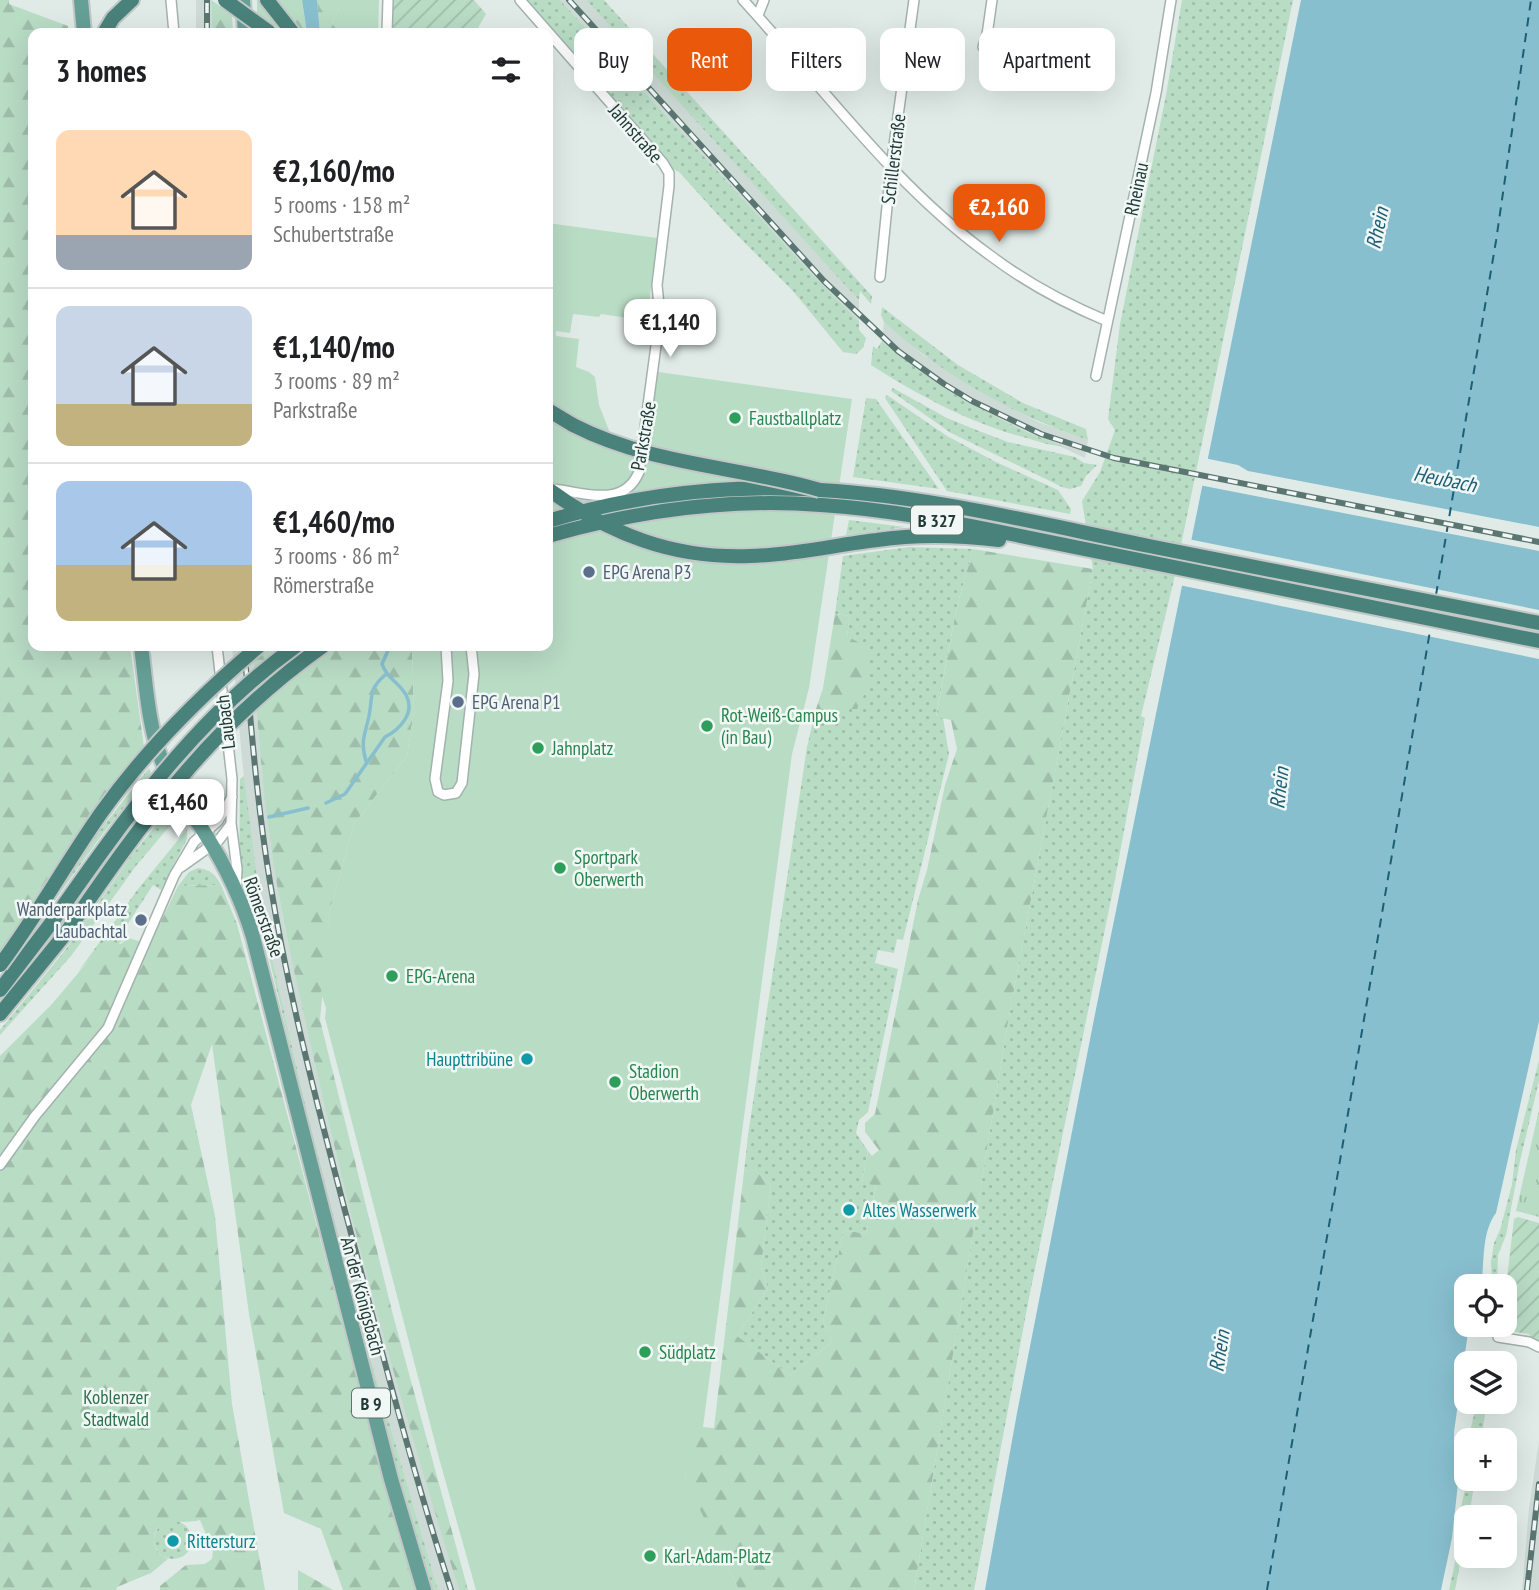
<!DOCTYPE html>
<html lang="en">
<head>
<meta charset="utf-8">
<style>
	body { margin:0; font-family:"PT Sans Narrow",sans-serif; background:#f2f2f2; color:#202124; height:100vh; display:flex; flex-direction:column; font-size:26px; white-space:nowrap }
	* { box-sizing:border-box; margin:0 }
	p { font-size:23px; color:#757577 }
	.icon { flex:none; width:38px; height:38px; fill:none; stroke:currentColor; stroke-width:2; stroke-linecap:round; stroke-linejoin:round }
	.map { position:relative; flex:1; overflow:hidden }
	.panel { position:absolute; left:28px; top:28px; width:525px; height:623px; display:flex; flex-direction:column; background:#fff; border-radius:14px; box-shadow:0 7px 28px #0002 }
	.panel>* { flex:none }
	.banner { position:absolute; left:574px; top:28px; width:665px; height:63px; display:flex; gap:14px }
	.controls { position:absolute; left:1454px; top:1274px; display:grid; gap:14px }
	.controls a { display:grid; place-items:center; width:63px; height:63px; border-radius:14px; background:#fff; box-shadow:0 7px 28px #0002; font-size:35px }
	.price { position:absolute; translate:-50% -60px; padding:0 16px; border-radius:14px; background:#fff; color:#222; font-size:23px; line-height:46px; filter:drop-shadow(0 2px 4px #0008) }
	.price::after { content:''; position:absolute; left:50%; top:42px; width:21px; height:16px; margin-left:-10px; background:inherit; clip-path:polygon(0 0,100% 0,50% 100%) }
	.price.on { background:#ea580c; color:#fff }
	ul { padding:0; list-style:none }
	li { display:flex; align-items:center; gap:21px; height:175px; padding:0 28px }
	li+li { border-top:2px solid #e0e0e0 }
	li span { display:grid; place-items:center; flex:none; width:196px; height:140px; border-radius:14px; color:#555 }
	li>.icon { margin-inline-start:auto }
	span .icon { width:84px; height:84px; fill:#fffc; stroke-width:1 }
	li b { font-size:30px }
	h2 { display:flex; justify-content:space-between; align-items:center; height:84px; padding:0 28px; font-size:30px }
	.pill { padding:0 24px; border-radius:14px; background:#fff; box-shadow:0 7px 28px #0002; font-size:24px; line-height:63px }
	.pill.on { background:#ea580c; color:#fff }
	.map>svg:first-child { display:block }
	.built { fill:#cedad6 }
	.grass { fill:url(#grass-dots) }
	.forest { fill:url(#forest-firs) }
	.park { fill:url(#park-tufts) }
	.garden { fill:url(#garden-furrows) }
	.pitch { fill:#b9dcc5 }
	.water { fill:#88bfcf }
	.pier { fill:#e0ebe7 }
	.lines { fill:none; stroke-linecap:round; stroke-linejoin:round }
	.stream { stroke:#88bfcf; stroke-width:3.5 }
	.ferry { stroke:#1c5f75; stroke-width:2; stroke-dasharray:9 7; stroke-linecap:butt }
	.minor-casing { stroke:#a3b2ae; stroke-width:12 }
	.primary-casing { stroke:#c1c8c7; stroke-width:18 }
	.trunk-casing { stroke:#c1c8c7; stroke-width:18 }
	.minor { stroke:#fff; stroke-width:9 }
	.primary { stroke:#659f95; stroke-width:14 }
	.trunk { stroke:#49827a; stroke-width:14 }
	.rail-casing { stroke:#5b7671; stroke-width:6 }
	.rail { stroke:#f0f7f4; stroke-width:3.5; stroke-dasharray:10; stroke-linecap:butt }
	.trunk-bridge-casing { stroke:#c1c8c7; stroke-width:18; stroke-linecap:butt }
	.trunk-bridge { stroke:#49827a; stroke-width:14 }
	.leisure-dot { fill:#2e9e5b; stroke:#f0f7f4; stroke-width:2.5 }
	.service-dot { fill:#5c6f8a; stroke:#f0f7f4; stroke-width:2.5 }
	.culture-dot { fill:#0f9aa8; stroke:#f0f7f4; stroke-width:2.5 }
	.labels { text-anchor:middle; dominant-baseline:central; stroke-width:5; stroke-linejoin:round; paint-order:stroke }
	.shield { fill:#f0f7f4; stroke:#5f736f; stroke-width:2 }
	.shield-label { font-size:18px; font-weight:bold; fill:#213a36 }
	.street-label { font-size:19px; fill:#213a36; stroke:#f0f7f4 }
	.leisure-label { font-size:19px; fill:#27864d; stroke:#f0f7f4; text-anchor:start }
	.service-label { font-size:19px; fill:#4e5e75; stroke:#f0f7f4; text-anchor:start }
	.culture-label { font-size:19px; fill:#0d838f; stroke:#f0f7f4; text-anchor:start }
	.park-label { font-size:19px; fill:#2c704c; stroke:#f0f7f4 }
	.water-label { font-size:21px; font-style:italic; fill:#1c5f75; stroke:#f0f7f4 }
</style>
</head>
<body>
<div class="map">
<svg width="1539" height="1590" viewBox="0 0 1539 1590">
	<defs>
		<pattern id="grass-dots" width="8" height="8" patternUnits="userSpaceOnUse" patternTransform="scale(1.75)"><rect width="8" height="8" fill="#b9dcc5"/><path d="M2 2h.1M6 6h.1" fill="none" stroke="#9fbeaa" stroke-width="1.8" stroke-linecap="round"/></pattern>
		<pattern id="forest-firs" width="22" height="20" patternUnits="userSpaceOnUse" patternTransform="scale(1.75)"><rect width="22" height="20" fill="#b9dcc5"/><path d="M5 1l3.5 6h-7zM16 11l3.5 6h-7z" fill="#9fbeaa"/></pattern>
		<pattern id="park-tufts" width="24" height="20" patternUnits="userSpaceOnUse" patternTransform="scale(1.75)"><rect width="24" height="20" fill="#b9dcc5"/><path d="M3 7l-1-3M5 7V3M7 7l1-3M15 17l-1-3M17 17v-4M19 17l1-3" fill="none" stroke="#9fbeaa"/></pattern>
		<pattern id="garden-furrows" width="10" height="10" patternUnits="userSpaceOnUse" patternTransform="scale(1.75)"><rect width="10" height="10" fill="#b9dcc5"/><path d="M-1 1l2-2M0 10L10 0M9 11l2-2" fill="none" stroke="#9fbeaa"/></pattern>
	</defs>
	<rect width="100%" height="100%" fill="#e0ebe7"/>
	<path class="built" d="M196,0H211L212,33H196Z
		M560,0H586L859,300V321L812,274Z
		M884,322L923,355L994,399L1038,422L1088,440L1085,458L983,411L944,389L882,341Z
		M232,646H252L261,764L271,846L283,920L335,1150L385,1337L459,1590H438L364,1336L305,1103L261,909L255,872L242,759Z
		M1539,1441V1590H1522L1529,1508Z"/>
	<path class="grass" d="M527,0H560L812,274L859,321V330L866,338L863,348L856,354L843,352L793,291L727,225L679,172L672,168Z
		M586,0H604L872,296L871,304L860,291L859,300L845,285Z
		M1182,0H1293L1173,584L1141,716L1145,718L1114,885L1029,1298L974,1590H914L1008,1022L1093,569L1082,501L1100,472L1115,430L1108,419L1120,324L1166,95Z
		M882,307L958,365L1023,403L1086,429L1088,440C1013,415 942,375 884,322L881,315Z
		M882,341C937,386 995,421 1062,446C1051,446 1040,442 1030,439C972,424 921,397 871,365L873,346L877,349Z
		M893,388L947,418L979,431L1008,442L1075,457L1084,463L1097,465L1086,476L1081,486L1070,489L1062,487L951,433L891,391Z
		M887,395L947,436L996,462L1058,490L1071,509L1070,514L947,491L885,398Z
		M866,398L876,399L939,489L853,477Z
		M849,520L905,527L846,535Z
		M909,547L973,549L957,606L936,716L943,718L949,754L903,940L897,939L894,953L878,950L875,963L898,969L868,1112L859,1120L856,1133L868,1151L862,1181L876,1185L866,1234L844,1230L823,1321L832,1342L790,1375L737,1336L768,1288L761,1267L771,1185L755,1170L744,1172L748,1135L807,747L816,709H857L847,636L850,616L835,614L843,556Z
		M149,768L151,773L101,836L43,917L97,834Z
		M244,776L261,909L305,1103L364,1336L438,1590H430C366,1376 317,1158 265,941L259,918L239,874L240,779Z
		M172,805L178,816L136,866L71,956L0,1035V1030L66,949L132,855Z
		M187,829V839L161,890L153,885L120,936L128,938L90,959L78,972L138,889Z
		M198,868C211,870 215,874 221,885L178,886L189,872Z
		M1539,1060V1081L1520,1161L1506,1235L1498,1255L1497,1286H1492L1491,1262L1494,1243L1500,1230L1512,1184L1516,1150Z
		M1477,1402H1487L1481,1440H1468Z
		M1467,1479H1475L1469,1517H1466V1533L1455,1590H1449L1459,1544V1518Z
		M154 1540a19 19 0 1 1 38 0a19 19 0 1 1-38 0Z"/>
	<path class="forest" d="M0,0H9V4L68,26V33H33V646H130L144,747L77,833L0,952Z
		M211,0L232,14L233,33H212Z
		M257,0H302L307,33H257Z
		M317,0H339V8L332,23L340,33H320Z
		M973,549L1093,569L1008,1022L914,1590H739L685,1480L694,1443L703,1427L714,1428L744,1172L755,1170L771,1185L761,1267L768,1288L737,1336L790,1375L832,1342L823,1321L844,1230L866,1234L876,1186L862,1182L868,1151L872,1156L879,1150L865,1132V1123L875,1114L918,900L927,870L945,785L957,749L951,720L936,717L957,606Z
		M835,614L850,616L847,636L869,648L867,689L857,709H816L823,688Z
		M252,646H412L414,711L407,756L354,824L330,910L320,1020L393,1315L468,1590H459C404,1415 354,1238 314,1059C298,988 281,918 271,846C261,780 257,713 252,646Z
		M221,885L237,924L365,1409L420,1590H343L321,1529L284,1513L249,1314L212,1044L191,1105L215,1216L232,1404L265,1590H160V1586L186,1565L205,1564L212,1559L213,1551L200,1520C185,1525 153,1515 154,1541C154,1550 160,1555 168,1559L151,1573L117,1587L116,1590H0V1056L52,1004L90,959L108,944L114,942L121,944L128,938L150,944L178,886Z
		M298,1570L333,1590H298Z"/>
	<path class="park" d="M1539,1110V1217L1516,1211Z"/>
	<path class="garden" d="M393,0H474L486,14L475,33H392Z
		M1518,1217L1539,1223V1342L1531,1338L1529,1334L1501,1330L1502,1325H1505V1295L1514,1219Z"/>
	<path class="pitch" d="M339,0H379L378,33H340L332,23L339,8Z
		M548,223L657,238L647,321L601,314L599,317L573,314L570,333L556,331V336L579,339L576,367L589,372L595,377L599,405L610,433L648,446L658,372L852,399L809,688L792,754L703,1427L685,1479L739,1590H476L439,1458L325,1018L326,1008L321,993L330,910L354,824L407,756L414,711L412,646H548Z"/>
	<path class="water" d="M302,0H317L320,33H307Z
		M1301,0H1539V1021L1496,1213C1481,1233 1485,1262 1481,1286H1466V1325H1469L1454,1432V1459L1459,1474L1452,1538L1441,1590H985L1017,1413L1094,1019Z"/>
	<path class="pier" d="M1204,458L1238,465L1248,471L1539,527V551L1199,485Z
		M1188,539L1539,610V659L1179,585Z"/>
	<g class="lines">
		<path class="stream" d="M366,761C360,741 365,735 369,716C373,696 368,690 385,675
			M326,803L345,794L385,737C399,730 416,713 406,695C399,682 387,679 382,664L390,646
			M269,817L308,808"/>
		<path class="ferry" d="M1436,595L1496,241L1531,0
			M1267,1590L1431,625"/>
		<defs>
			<path id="minor" d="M171,0L174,33
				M520,0L663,163L669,173V186L657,285L660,316L639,472C623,509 585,492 552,489
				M743,0C823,87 895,187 991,256C1027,283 1066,304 1107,321
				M758,15L764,0
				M387,33L388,0
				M983,47L987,35L992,0
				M880,277L891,167L914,0
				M1096,376L1156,93L1171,0
				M217,646L232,779L231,823L237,869L236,889
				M446,646L448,681L435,779L438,792L444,795L456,793L462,783L474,674L471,646
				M181,867L219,840L231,824
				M0,1165L35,1116L108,1028L174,876L194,842L218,821L232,797
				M1498,1337L1529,1342L1539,1347"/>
			<path id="primary" d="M81,0L84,33
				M243,0L245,33
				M141,646C146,684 148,726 162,761C173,788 191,811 206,835C226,867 242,900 253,937L391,1479L424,1590"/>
			<path id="trunk" d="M267,0L293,33
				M104,33L113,18L132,0
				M548,410L573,425
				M548,489C609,534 673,559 750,556C793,555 835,545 877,540C917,534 958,535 999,540
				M548,521C641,493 739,483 836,491C941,499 1046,525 1149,546C1279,572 1409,597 1539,623
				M548,536C636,511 729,498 821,505C887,509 952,522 1016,535L1539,641
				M0,990L52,922
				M0,1014L66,933"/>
		</defs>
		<use href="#minor" class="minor-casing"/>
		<use href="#primary" class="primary-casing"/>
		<use href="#trunk" class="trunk-casing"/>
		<use href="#minor" class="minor"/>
		<use href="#primary" class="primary"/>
		<use href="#trunk" class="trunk"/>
		<defs>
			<path id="rail" d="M569,0L824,281L898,351L944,384L972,401L1041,434L1114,458L1539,542
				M207,33V0
				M244,646C251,725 257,804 270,882C291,1011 326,1138 359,1264C387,1373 416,1482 451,1590
				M1527,1590L1539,1484"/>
		</defs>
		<use href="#rail" class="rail-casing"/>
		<use href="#rail" class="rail"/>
		<defs>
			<path id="trunk-bridge" d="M225,0L269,32
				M573,425C651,465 737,466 820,490
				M52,922C123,821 194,719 296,646
				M66,933C142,822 211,725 323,646
				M0,965C36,917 66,863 101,813C145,751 201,695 259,646"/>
		</defs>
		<use href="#trunk-bridge" class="trunk-bridge-casing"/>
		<use href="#trunk-bridge" class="trunk-bridge"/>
	</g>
	<g class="leisure-dot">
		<circle cx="735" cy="418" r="7"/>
		<circle cx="707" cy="726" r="7"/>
		<circle cx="538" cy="748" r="7"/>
		<circle cx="560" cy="868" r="7"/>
		<circle cx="392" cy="976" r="7"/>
		<circle cx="615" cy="1082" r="7"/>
		<circle cx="645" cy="1352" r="7"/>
		<circle cx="650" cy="1556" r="7"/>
	</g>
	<g class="service-dot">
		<circle cx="589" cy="572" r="7"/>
		<circle cx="458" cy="702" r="7"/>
		<circle cx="141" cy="920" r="7"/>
	</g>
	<g class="culture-dot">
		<circle cx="527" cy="1059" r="7"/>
		<circle cx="849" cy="1210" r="7"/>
		<circle cx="173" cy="1541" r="7"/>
	</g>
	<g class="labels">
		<g class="shield">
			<rect x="911" y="505.5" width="52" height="29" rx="5"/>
			<rect x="352" y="1388.5" width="38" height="29" rx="5"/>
		</g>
		<g class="shield-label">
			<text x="937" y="520">B 327</text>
			<text x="371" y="1403">B 9</text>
		</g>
		<g class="street-label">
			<text transform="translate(636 133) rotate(49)">Jahnstraße</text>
			<text transform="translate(893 159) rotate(-83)">Schillerstraße</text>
			<text transform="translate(1136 189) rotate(-78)">Rheinau</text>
			<text transform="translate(643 436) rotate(-80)">Parkstraße</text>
			<text transform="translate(225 722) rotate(-97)">Laubach</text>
			<text transform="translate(264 917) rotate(70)">Römerstraße</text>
			<text transform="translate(363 1296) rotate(75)">An der Königsbach</text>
		</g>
		<g class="leisure-label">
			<text x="749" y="418">Faustballplatz</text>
			<text x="721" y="715">Rot-Weiß-Campus<tspan x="721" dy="22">(in Bau)</tspan></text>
			<text x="552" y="748">Jahnplatz</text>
			<text x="574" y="857">Sportpark<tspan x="574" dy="22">Oberwerth</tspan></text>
			<text x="406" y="976">EPG-Arena</text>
			<text x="629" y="1071">Stadion<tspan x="629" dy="22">Oberwerth</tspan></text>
			<text x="659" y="1352">Südplatz</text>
			<text x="664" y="1556">Karl-Adam-Platz</text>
		</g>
		<g class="service-label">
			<text x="603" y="572">EPG Arena P3</text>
			<text x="472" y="702">EPG Arena P1</text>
			<text x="127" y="909" text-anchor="end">Wanderparkplatz<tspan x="127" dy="22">Laubachtal</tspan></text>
		</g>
		<g class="culture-label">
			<text x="513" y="1059" text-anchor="end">Haupttribüne</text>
			<text x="863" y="1210">Altes Wasserwerk</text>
			<text x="187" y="1541">Rittersturz</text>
		</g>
		<g class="park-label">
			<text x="116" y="1397">Koblenzer<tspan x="116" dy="22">Stadtwald</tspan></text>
		</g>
		<g class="water-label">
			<text transform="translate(1377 228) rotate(-78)">Rhein</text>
			<text transform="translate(1445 479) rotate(11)">Heubach</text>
			<text transform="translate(1279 788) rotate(-84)">Rhein</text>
			<text transform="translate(1219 1351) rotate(-81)">Rhein</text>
		</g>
	</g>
</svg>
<div class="controls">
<a><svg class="icon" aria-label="locate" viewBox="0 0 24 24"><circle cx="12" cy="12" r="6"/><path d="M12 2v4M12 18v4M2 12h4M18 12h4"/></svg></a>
<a><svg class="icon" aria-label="layers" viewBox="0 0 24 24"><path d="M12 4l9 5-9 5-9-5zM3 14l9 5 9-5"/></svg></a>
<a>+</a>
<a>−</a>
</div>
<b class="price on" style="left:999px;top:244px">€2,160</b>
<b class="price" style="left:670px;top:359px">€1,140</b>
<b class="price" style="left:178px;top:839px">€1,460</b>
<div class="banner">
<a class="pill">Buy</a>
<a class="pill on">Rent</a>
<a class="pill">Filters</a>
<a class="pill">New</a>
<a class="pill">Apartment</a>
</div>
<section class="panel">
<h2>3 homes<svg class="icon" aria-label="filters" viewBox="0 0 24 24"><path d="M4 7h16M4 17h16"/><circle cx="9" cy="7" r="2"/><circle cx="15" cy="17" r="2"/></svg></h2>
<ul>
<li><span style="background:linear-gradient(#ffd9b3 75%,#9aa5b1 0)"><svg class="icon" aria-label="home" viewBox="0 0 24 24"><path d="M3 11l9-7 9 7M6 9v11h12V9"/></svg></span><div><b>€2,160/mo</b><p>5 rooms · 158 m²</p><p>Schubertstraße</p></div></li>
<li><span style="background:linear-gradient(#c9d6e8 70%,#c2b280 0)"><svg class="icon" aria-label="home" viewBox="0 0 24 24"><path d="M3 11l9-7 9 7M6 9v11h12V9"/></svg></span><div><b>€1,140/mo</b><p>3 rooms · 89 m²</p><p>Parkstraße</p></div></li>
<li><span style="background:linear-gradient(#a9c7e8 60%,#c2b280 0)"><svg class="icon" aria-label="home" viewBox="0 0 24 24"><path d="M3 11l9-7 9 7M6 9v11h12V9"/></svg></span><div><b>€1,460/mo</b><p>3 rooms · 86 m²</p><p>Römerstraße</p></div></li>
</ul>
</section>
</div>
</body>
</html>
